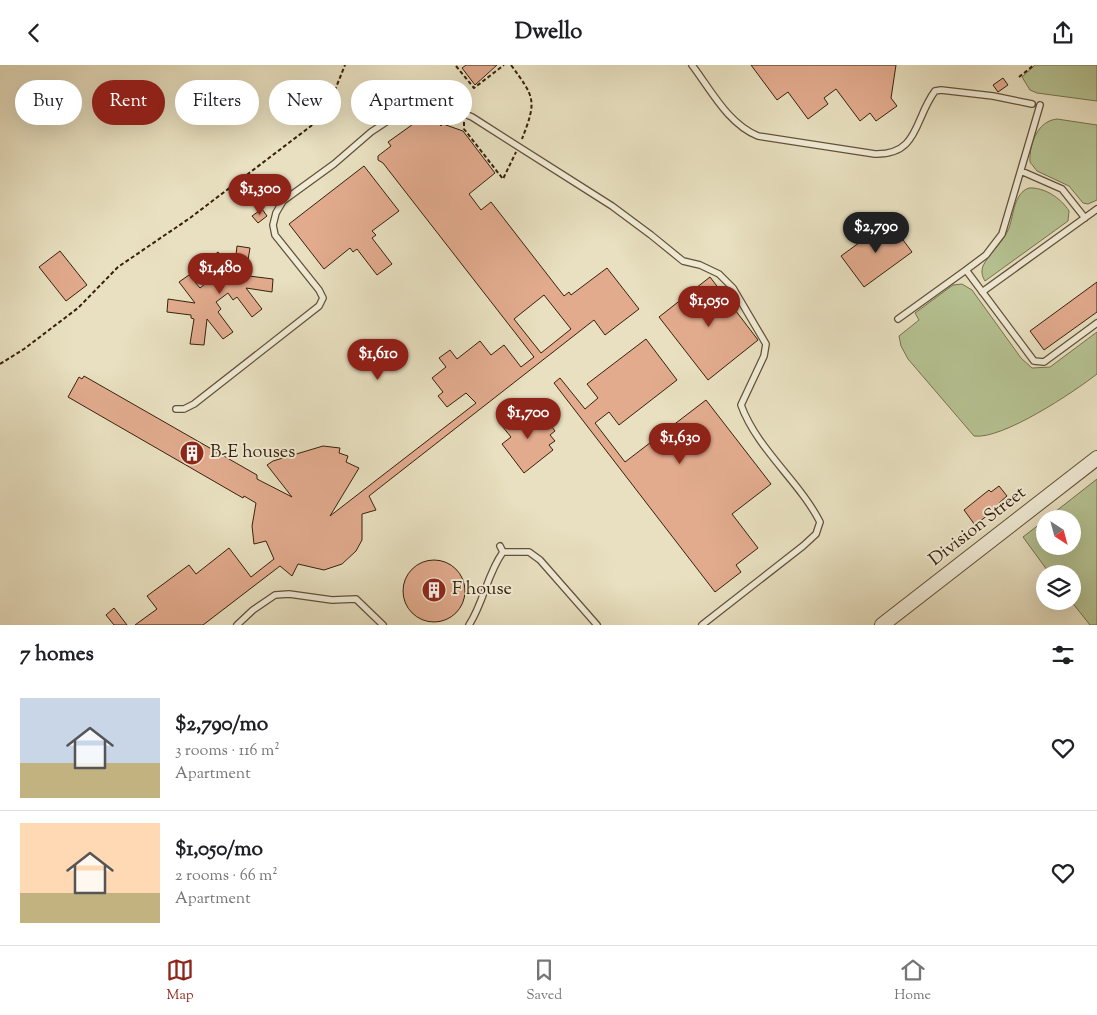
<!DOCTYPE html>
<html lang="en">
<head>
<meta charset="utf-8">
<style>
	body { margin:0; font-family:"Sorts Mill Goudy",serif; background:#f6f6f6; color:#202124; height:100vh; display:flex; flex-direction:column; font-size:19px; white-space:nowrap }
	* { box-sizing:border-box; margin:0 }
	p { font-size:16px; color:#757577 }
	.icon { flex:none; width:28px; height:28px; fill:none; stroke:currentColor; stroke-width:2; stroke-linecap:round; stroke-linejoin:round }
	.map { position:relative; height:560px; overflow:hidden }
	.details { display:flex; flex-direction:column; background:#fff; flex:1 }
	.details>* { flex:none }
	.banner { position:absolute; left:15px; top:15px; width:500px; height:45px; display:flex; gap:10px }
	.needle { width:32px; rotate:144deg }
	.controls { position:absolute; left:1036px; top:445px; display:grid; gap:10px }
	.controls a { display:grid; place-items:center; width:45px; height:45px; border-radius:50%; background:#fff; box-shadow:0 5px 20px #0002; font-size:25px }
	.price { position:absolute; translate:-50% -42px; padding:0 11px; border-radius:18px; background:#8f2418; color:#fff; font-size:16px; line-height:32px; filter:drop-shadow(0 1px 2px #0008) }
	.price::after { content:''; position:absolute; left:50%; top:30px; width:15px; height:11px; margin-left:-8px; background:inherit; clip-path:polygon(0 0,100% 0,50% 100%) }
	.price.selected { background:#222; color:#fff }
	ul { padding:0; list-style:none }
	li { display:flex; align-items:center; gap:15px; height:125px; padding:0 20px }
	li+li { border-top:1px solid #e0e0e0 }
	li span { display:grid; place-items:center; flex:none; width:140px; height:100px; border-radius:0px; color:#555 }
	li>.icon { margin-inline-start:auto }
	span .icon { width:60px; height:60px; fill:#fffc; stroke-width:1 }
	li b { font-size:21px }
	h2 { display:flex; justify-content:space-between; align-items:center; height:60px; padding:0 20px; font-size:21px }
	.tag { padding:0 18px; border-radius:22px; background:#fff; box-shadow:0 5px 20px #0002; font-size:18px; line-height:45px }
	.tag.selected { background:#8f2418; color:#fff }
	header { display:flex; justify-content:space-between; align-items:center; height:65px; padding:0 20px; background:#fff; font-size:22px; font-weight:700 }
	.tabs { display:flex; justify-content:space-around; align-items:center; height:70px; border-top:1px solid #e0e0e0; background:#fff; font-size:14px; color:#757577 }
	.tabs a { display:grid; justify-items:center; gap:2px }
	.tabs .selected { color:#8f2418 }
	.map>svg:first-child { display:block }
	.green { fill:#b6c292; stroke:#76724e }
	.building { fill:#e2ab8e; stroke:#37210a; fill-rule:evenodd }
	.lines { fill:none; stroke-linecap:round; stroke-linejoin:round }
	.service-casing { stroke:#635138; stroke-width:8 }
	.tertiary-casing { stroke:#635138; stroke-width:16 }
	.path { stroke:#37210a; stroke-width:2; stroke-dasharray:4 2.5; stroke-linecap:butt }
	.service { stroke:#f0ebd6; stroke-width:5.5 }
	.tertiary { stroke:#f0ebd6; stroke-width:14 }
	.labels { text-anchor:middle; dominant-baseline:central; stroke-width:4; stroke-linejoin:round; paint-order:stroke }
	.poi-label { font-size:18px; fill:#37210a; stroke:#f0ebd6; text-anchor:start }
	.street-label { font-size:18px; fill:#37210a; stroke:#f0ebd6 }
</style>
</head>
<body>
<header><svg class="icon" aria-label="back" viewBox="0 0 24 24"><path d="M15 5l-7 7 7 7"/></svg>Dwello<svg class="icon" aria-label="share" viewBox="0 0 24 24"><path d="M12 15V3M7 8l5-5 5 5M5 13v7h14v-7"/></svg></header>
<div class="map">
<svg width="1097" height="560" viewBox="0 0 1097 560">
	<rect width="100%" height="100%" fill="#e8e0c0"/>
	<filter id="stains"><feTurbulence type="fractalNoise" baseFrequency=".004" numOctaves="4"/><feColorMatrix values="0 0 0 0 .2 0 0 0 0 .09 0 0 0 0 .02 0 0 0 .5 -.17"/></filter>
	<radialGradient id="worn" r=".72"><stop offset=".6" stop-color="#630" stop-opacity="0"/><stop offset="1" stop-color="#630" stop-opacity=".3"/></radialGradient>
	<path class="green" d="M1035,0H1097V36L1037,28L1030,25L1022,12Z
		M1057,54L1097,60V135L1088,139L1083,138L1069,121L1037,106L1030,97C1029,80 1037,56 1057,54Z
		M1029,123C1044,122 1061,133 1069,146L1068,156L985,216C982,211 981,207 983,201C989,188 1003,178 1009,163C1014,149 1014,128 1029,123Z
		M962,219L972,225L1021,293L1032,303L1050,302L1097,267V309C1074,327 1002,375 974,371L908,294L901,281L899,271L919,255L915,248L953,220Z
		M1097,414V560H1090L1071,536L1072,509H1050L1023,472L1045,455V481H1072V454H1046Z"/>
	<path class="building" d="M466,0H497L475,20L462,3Z
		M751,0H896L891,33L897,41L876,56L870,48L860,56L836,24L824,33L828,39L808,54L788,27L777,35Z
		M1003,13L1008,20L998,27L993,20Z
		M430,47L441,61L443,59L463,66L495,108L469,129L481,145L491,137L564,231L569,227L571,230L607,203L639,244L605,270L594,255L369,431L376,445L362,449V475L356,486L342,499L324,505L298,499L292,511L280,501L203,560H135L157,544L147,531L189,500L196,509L229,483L251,512L274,494L266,476L254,479L252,461L256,438L244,431L243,433L68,332L79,312L82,314L84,311L257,410V414L292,432L267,400L273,396L323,381L340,383L339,388L348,391L346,397L359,403L330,451L476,338L466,328L447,342L438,331L443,327L432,313L446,302L439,293L450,285L457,294L480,276L491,290L504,280L521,302L534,292L383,98L378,95V91L391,81L388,77ZM544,230L571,264L541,288L514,254Z
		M364,101L399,146L372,166L376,170L372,173L392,199L377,210L357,184L353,187L350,183L324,204L289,159Z
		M262,144L267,151L258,158L252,151Z
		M889,156L912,187L864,222L841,191Z
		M237,181L250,183L246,207L250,208L249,211L273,214L272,227L246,223L262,244L252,252L237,232L233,235L228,228L216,237L221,244L218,247L233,267L223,274L207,254L204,280L190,279L194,254L191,253V250L167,247L168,234L195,238L179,217L189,210L200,223L218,209L208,195L218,187L234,208Z
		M60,186L87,220L66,236L39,202Z
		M710,212L758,275L708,315L659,252Z
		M1097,217V247L1044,285L1030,266Z
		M646,274L677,315L619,360L609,347L595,358L625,397L706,335L771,419L732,449L758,483L736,500L741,507L715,527L554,318L560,313L585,344L598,333L587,319Z
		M523,346L532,357L542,349L555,366L550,370L555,376L549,380L553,385L524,408L502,379L511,372L502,361Z
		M999,421L1007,431L999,438L1001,440L975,460L964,445L989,425L991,427Z
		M403 526a31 31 0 1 1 62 0a31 31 0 1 1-62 0Z
		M114,543L127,560H114L106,550Z"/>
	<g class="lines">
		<defs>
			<path id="service" d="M692,0C711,25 728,59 758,71L875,89C919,90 914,54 935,26L941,25L993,31L1032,39
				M1040,40L1002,169L986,190L966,205L1034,296L1044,297L1097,258
				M1021,106L1062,124L1085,153
				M982,227L1097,144
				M898,254L966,205
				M176,344H184L194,339L319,241L323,233L319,225L275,170L273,160L276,148L283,136L334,99L371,67L418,36L445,41L472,52L612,141L651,170L683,196L700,200L719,209L733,223L766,279L764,291L741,340C757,384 799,416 820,457L816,469L803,481L702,560
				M500,481L503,487H529L540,495L597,560
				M237,560L253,545L275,530L289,529L332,535L356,534L383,560
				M469,560C484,537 487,509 503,487"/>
			<path id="tertiary" d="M882,560L1097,393"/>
		</defs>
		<use href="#service" class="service-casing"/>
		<use href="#tertiary" class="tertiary-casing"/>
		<path class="path" d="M511,0C535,33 537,35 522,74
			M456,1L474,23L504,0
			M1019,12L1034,0
			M464,57V64L503,114L516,87
			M0,299L24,284L78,243L118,202L190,153L311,61L329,40L345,0"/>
		<use href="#service" class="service"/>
		<use href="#tertiary" class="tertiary"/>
	</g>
	<defs>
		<symbol id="building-disc" viewBox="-11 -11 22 22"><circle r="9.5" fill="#8f2418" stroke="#f0ebd6"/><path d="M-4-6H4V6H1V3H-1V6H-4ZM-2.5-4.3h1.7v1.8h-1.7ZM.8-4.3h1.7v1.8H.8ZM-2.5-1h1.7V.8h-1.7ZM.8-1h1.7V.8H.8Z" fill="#fff"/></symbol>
	</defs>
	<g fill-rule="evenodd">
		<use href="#building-disc" x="178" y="374" width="28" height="28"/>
		<use href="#building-disc" x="420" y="511" width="28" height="28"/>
	</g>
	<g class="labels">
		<g class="poi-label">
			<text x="210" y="388">B-E houses</text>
			<text x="452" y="525">F house</text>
		</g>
		<g class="street-label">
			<text transform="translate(978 462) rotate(-38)">Division Street</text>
		</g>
	</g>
	<rect width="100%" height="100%" filter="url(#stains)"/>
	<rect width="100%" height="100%" fill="url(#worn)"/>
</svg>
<div class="controls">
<a><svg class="needle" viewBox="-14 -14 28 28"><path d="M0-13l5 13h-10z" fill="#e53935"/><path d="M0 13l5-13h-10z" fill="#757577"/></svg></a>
<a><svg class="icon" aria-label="layers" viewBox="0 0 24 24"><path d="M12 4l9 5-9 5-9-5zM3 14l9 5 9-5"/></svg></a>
</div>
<b class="price" style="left:260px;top:151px">$1,300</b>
<b class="price selected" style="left:876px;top:189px">$2,790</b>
<b class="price" style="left:220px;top:230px">$1,480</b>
<b class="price" style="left:709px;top:263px">$1,050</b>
<b class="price" style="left:378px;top:316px">$1,610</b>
<b class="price" style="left:528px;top:375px">$1,700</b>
<b class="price" style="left:680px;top:400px">$1,630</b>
<div class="banner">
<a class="tag">Buy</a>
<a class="tag selected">Rent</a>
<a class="tag">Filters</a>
<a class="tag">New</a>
<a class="tag">Apartment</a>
</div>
</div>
<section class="details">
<h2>7 homes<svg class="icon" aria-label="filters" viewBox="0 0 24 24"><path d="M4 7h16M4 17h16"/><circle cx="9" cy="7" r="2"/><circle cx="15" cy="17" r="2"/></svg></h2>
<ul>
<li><span style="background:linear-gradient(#c9d6e8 65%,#c2b280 0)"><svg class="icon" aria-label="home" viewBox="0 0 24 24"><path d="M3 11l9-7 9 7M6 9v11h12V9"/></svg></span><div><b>$2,790/mo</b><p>3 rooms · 116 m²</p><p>Apartment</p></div><svg class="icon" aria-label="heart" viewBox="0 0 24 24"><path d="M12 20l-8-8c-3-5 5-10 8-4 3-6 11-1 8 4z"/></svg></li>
<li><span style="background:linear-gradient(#ffd9b3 70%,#c2b280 0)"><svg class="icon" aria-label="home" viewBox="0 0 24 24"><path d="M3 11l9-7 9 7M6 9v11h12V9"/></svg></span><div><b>$1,050/mo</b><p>2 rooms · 66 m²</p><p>Apartment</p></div><svg class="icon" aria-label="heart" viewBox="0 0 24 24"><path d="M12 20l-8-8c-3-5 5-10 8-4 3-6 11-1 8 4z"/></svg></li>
</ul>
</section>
<nav class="tabs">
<a class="selected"><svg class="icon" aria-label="map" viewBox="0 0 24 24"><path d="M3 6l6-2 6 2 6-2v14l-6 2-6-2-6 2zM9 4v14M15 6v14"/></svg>Map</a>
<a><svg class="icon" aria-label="saved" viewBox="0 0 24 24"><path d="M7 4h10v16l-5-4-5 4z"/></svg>Saved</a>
<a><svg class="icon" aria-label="home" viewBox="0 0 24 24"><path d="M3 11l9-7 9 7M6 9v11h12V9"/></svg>Home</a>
</nav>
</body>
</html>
